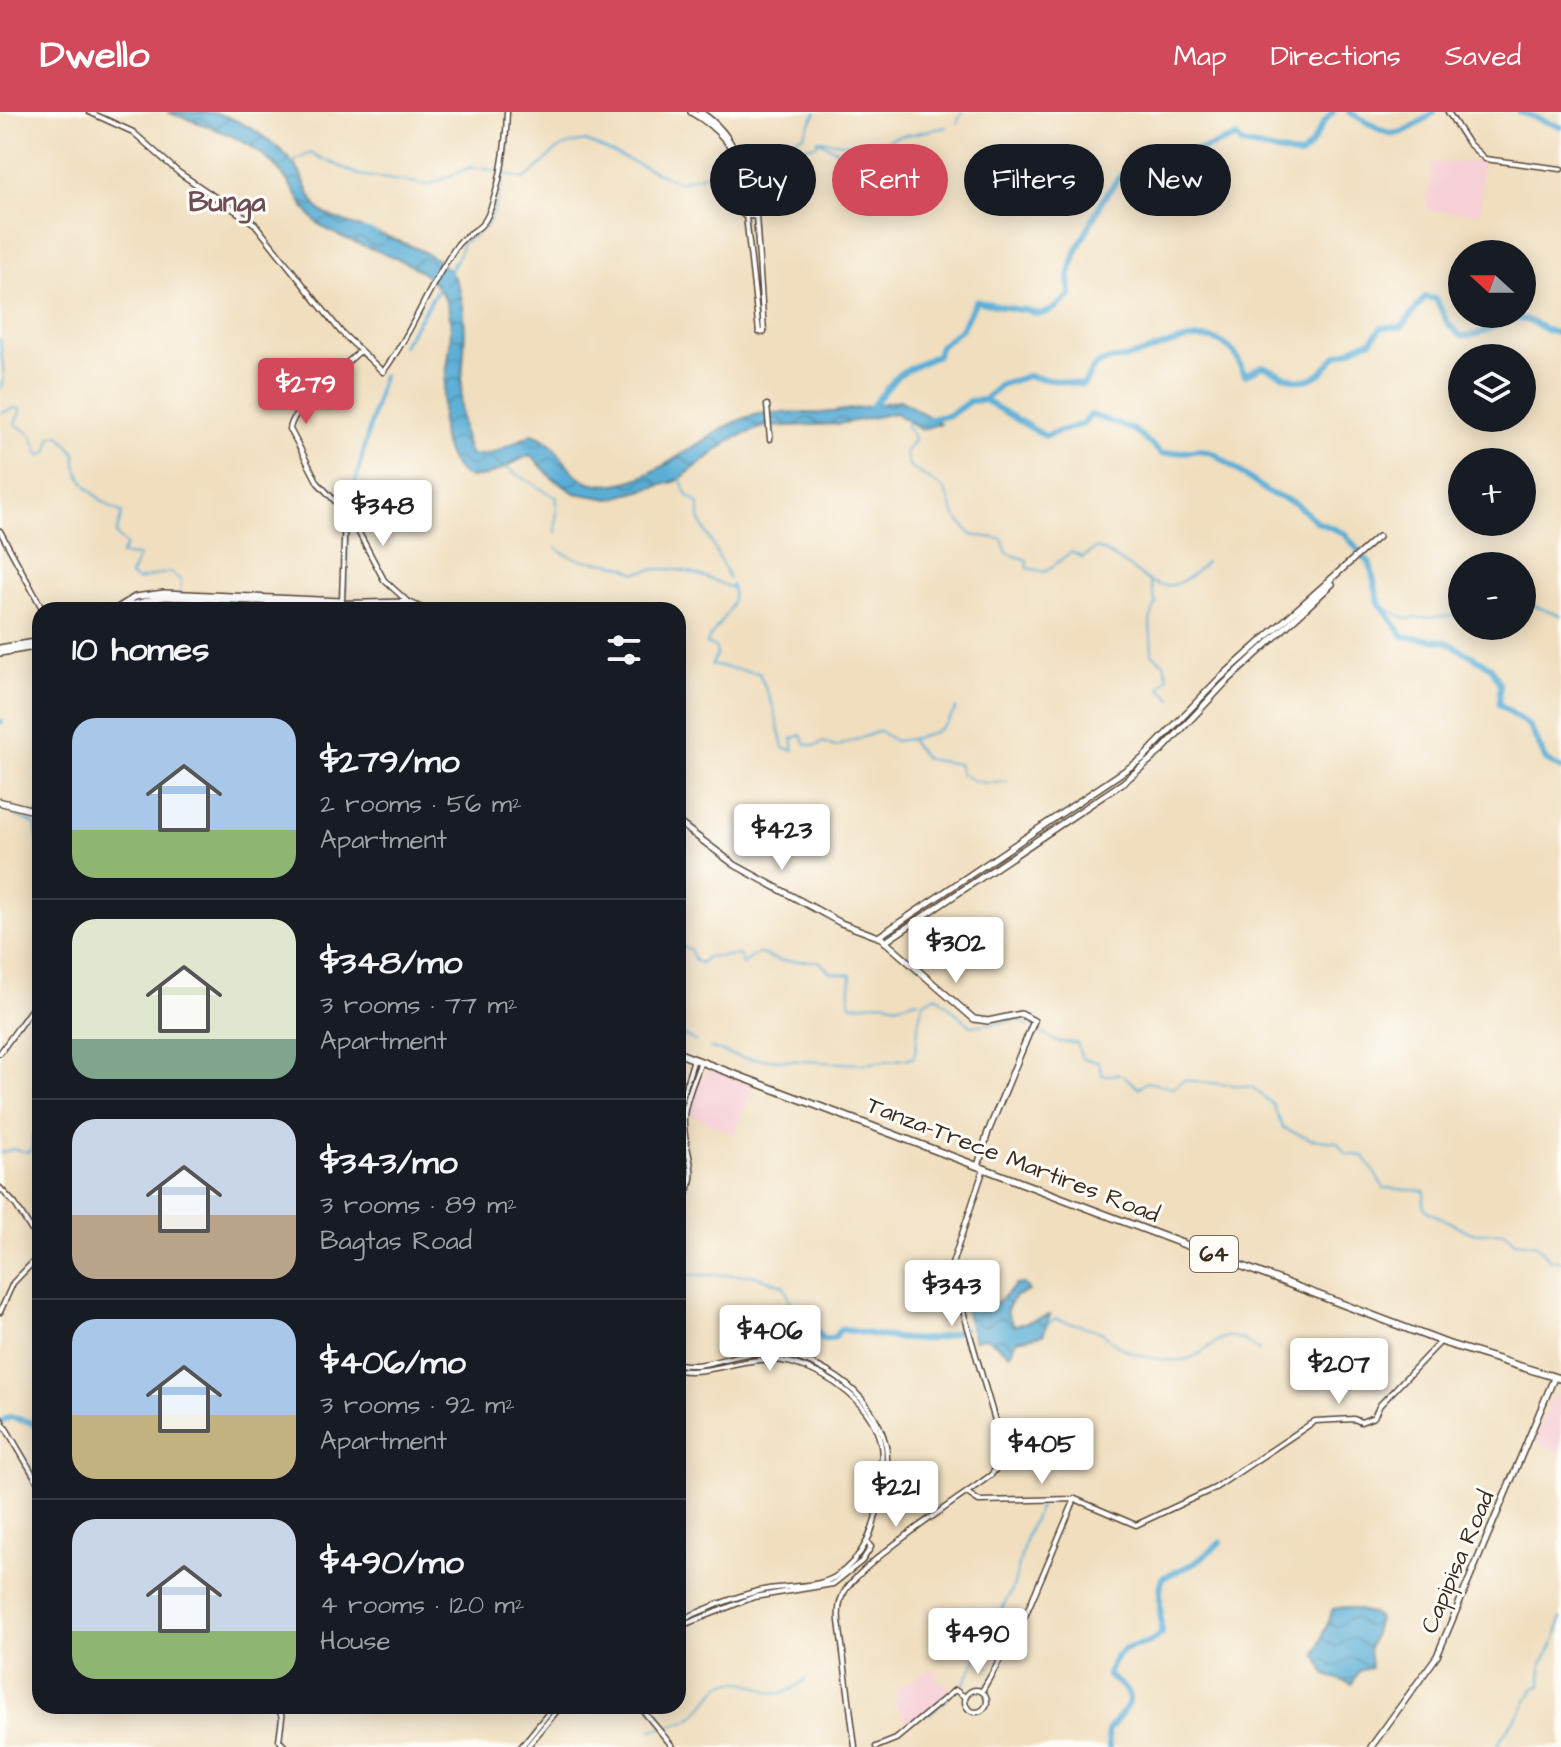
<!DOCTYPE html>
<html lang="en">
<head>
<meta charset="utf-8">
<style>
	body { margin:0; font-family:"Architects Daughter",sans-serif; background:#20242c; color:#f1f3f6; height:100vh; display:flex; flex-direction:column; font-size:30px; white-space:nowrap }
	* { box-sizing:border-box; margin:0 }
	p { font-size:26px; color:#9ea1a6 }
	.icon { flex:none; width:44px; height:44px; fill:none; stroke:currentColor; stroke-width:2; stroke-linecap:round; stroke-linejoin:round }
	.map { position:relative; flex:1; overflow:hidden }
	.side { position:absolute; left:32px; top:490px; width:654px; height:1112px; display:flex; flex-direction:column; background:#171b24; border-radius:24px; box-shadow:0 4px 20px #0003 }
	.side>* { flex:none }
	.hud { position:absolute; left:710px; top:32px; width:730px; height:72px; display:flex; gap:16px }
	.needle { width:52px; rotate:291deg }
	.controls { position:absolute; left:1448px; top:128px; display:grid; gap:16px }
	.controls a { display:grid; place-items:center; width:88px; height:88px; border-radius:50%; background:#171b24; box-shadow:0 4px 20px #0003; font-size:40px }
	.price { position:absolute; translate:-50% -68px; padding:0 18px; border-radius:8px; background:#fff; color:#222; font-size:26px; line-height:52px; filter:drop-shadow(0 2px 4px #0008) }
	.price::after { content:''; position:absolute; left:50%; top:48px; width:24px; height:18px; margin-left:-12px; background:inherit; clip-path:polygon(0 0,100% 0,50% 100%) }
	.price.active { background:#d1495b; color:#fff }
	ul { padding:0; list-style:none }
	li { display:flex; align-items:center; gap:24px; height:200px; padding:0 40px }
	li+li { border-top:2px solid #363941 }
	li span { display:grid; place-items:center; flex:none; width:224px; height:160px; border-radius:24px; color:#555 }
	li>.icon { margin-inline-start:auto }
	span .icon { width:96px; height:96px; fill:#fffc; stroke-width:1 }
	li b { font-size:34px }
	h2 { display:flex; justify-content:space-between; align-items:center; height:96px; padding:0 40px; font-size:34px }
	.pill { padding:0 28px; border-radius:36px; background:#171b24; box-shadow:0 4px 20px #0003; font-size:28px; line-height:72px }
	.pill.active { background:#d1495b; color:#fff }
	header { display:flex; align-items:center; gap:48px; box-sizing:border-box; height:112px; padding:0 40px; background:#d1495b; color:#fff }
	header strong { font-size:38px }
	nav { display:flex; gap:44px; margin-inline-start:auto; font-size:28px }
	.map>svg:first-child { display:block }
	.built { fill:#f6cfd7 }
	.water { fill:url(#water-waves); stroke:#4a6c7a; stroke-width:2 }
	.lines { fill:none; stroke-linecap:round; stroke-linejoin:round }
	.stream { stroke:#5aaed6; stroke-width:2 }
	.canal { stroke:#5aaed6; stroke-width:4 }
	.river { stroke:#5aaed6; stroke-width:6 }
	.tertiary-casing { stroke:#564536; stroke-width:7 }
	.secondary-casing { stroke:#564536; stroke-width:8 }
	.primary-casing { stroke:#564536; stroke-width:9 }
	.tertiary { stroke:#fff; stroke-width:4 }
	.secondary { stroke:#fff; stroke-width:5 }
	.primary { stroke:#fff; stroke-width:6 }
	.labels { text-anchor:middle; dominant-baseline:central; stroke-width:6; stroke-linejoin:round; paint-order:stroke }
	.shield { fill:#fdfcf7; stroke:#75695f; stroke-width:2 }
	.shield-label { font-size:22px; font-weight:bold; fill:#3b2a1e }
	.street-label { font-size:24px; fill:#3b2a1e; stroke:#fdfcf7 }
	.quarter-label { font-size:28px; font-weight:bold; fill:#6d4e56; stroke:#fdfcf7 }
</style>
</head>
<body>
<header>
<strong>Dwello</strong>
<nav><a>Map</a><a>Directions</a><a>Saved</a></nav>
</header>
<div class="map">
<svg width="1561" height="1635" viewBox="0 0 1561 1635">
	<defs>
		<pattern id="water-waves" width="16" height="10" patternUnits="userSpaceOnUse" patternTransform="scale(2)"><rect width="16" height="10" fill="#5aaed6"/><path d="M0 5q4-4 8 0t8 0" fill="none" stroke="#4c8ead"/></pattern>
	</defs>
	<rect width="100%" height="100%" fill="#fdfcf7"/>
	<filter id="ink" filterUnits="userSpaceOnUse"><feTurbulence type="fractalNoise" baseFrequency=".0125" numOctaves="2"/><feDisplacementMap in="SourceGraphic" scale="16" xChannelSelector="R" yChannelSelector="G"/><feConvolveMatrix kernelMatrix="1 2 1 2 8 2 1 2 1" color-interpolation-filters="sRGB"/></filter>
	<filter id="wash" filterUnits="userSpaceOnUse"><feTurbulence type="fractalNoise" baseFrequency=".006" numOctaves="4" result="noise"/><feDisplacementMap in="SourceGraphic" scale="32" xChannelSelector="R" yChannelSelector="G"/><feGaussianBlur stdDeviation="1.8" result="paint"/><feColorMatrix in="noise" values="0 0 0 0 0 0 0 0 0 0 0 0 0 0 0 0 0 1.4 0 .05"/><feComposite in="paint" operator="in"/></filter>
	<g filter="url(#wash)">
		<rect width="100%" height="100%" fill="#f0debe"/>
		<path class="built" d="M1482,50L1480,101L1427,99L1432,51Z
			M707,955L753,972L735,1022L688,1002Z
			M1553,1282L1561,1285V1341L1534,1329Z
			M931,1556L939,1562L936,1567L953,1578L908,1613L894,1591L899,1587L894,1579Z"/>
		<path class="water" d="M167,0C182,0 202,0 216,1C246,10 277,30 296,55C306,67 310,93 324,101C362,122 445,131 459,176C476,231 447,293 471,344L494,341L532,322C566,333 563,367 598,372C650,380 705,316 754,303C775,298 800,302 821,301C848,299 874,293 900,288L940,311L921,318L895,301L839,312L762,315L731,328L677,369L610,387L575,381L553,367L531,343C511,349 478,378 459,359C421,321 459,245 449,199C436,144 362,141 323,115C304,102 296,78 282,62C252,25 210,15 167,0Z
			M1024,1172L1029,1179L1015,1184L1006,1199L1014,1214L1050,1203L1043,1223L1017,1228L1010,1242L987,1226L974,1228L965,1197L994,1193L1016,1173Z
			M1346,1495L1374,1502L1378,1507L1369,1538L1371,1556L1359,1559L1352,1572L1326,1563L1316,1543L1333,1497Z"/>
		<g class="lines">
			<path class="stream" d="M957,11L962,0
				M796,26L804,23L816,0
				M821,28L871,35L896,25L947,15
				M747,43L760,33L787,25L804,35L817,33L818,28L849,45L871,77
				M292,51L310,41L359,63L429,73L470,55L498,59
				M503,61L523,67C549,54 544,35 585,29L679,70L734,55
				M485,116C505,82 508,38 510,0
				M455,150L463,131L478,121
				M0,227L4,265L0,278
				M0,301L16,296L21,298L15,312L31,322L40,344L48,340L51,325L60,323L76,342C72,369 101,390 122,401L116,423L126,433L121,443L139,444L130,464L138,468L169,460L181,468L180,478
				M908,305L907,315L915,327L905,341L909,354L945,378L955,404L972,423L1002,427L1007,441L1027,448L1028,456L1045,460L1071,440L1083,446L1096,436C1142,452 1156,503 1206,450
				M506,353L508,357L557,386L556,421
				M680,366L687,383L699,392V406L729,466
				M556,435C579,457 611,443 635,461C672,451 699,461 733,477
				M1150,469L1156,492L1150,509L1152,542L1164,551L1168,566L1160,576L1172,587
				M731,472C740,497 716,512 706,532L715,535L717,542L711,553L759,561L774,596L783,636L794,638L792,627L801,623L806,632L815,634L823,630L835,635L880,619L894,629C922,626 944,623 956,596
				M1381,494L1407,507L1462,503
				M1522,494L1532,493L1561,504
				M170,498L174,490
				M911,629L926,647L958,652L961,662C979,672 987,673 1007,669
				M16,704L35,712L40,744
				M678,834L690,837L695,849L701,851L706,845L739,843L743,852L758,841L780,849H819L830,860L851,863L849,889L852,893L887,890L896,894L918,888
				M922,891L936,883L971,914L1019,908L1029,914
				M1035,917L1057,930L1077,931L1082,947L1098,950L1103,964C1126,960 1121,962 1138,976L1147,970L1173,976L1183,968L1252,975L1273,993L1283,1016L1311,1027L1337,1030L1346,1042L1364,1044L1384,1076L1425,1079L1423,1093L1427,1099L1472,1121L1504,1120L1515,1130L1537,1133L1550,1148L1561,1149
				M678,920L696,930
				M710,936L743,946L861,952L913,946C919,936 915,911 923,893
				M0,1041L13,1037L28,1040L32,1037V1023L40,1026
				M678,1163H752L783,1173L797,1203
				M1047,1213L1055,1207C1070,1211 1089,1214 1103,1221C1108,1224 1112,1230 1117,1233C1130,1243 1167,1251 1183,1248C1216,1242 1218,1205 1259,1239
				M963,1573L1013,1476L1026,1425L1040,1394
				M929,1602L947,1588
				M651,1618C700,1609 690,1606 722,1572C765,1560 768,1602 805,1567
				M1497,1635C1506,1613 1526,1599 1533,1576L1541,1574L1542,1552L1556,1527L1561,1506"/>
			<path class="canal" d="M447,163L455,150
				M403,233L440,174
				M348,399L383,263
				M345,484L348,406
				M344,498L345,496"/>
			<path class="river" d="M1349,0C1394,25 1391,32 1434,0
				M1520,0L1561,15
				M361,119L373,121L383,129
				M984,288L1000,273L1027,264L1083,273C1089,267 1090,257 1097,253C1105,247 1123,247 1133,244C1162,237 1207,209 1234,241C1239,246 1240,256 1245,263L1263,254C1283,262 1301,278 1322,260C1329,254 1331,247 1339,242C1353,240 1359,230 1371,229L1382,215H1402L1425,185L1436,187L1448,212L1461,224C1481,226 1498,208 1518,207C1535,207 1545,222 1561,221
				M869,298L898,263L937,243L940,234L961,217L976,189L1020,198C1024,196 1027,199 1032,200C1046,207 1060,192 1070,184L1069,164L1076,140L1102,89L1119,65L1172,40L1203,37L1236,25L1243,32L1300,44C1317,32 1318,12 1333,0
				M925,308L950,303L970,289L984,288L1045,324L1082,312L1091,303L1134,318L1162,342L1201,338L1215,342L1269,381L1295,391L1317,410L1344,421L1370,452L1379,490L1403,524L1447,530L1491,555L1500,572L1499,592L1530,615L1546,648L1561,657
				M0,610H1
				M797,1203L810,1208L823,1228L835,1225L840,1217C879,1223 926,1237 963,1217
				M0,1311L9,1305L30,1310L40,1318
				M1109,1635L1108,1619C1127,1593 1144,1587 1108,1564C1119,1522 1142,1542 1161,1522C1162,1501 1157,1487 1162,1466L1195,1451L1221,1430"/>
		</g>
	</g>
	<g filter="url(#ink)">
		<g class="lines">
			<defs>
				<path id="tertiary" d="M89,0L133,20L178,60L255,112L341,220L383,260C413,220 429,172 458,132C468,120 482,118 488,103C501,71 506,34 507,0
					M1448,0L1468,31L1485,47L1561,57
					M746,104L759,220H764L756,103
					M360,239C342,256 293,294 290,317L318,371L351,406L384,468L407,489
					M767,293L770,327
					M0,419L43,498
					M342,489L345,399
					M0,941L40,885
					M678,998L694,947
					M678,1017C682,1042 691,1062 678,1086
					M0,1076L15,1092L40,1132
					M678,1095C706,1059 681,1041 684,1004C686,985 695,967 701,949
					M0,1200L13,1171L40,1143
					M678,1252C705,1257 729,1243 756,1241C812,1239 874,1278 886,1334C889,1349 885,1367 883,1383L879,1390
					M678,1258C717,1264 749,1239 792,1251C830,1262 874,1292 881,1334C884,1350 878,1367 878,1383C878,1414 863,1447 835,1465C815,1477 781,1473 758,1479C730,1486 704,1498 678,1509
					M0,1306L40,1374
					M967,1381L979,1389L1075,1387L1136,1413L1215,1376L1315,1309L1354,1307L1361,1310L1374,1305L1380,1293L1440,1230
					M678,1515L754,1485L833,1472L862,1449L871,1435L867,1430
					M965 1589a11 11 0 1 1 22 0a11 11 0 1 1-22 0Z
					M982,1579L1026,1502L1075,1387
					M278,1594L282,1606L279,1628L285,1635
					M639,1594L673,1635
					M521,1635L554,1594
					M527,1635L561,1594
					M855,1635L839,1509C838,1498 839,1488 845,1479C864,1448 958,1388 991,1363C1006,1348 1000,1331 996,1312L952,1161V1152L984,1056
					M876,1635L896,1627L955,1578L965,1585"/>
				<path id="secondary" d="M691,0C716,14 744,41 744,72C745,82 740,88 739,97L744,103L754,104L760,92C740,58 737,23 700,0
					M119,495L135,485L164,481L341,489
					M118,496L164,485L323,492L408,490L425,498
					M0,536L40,529
					M0,541L40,534
					M678,710L735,753L841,811L881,826L974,907L988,909L1021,902L1034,909L988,1020L978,1054
					M878,825L1142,647L1218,568L1378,425
					M885,830L1124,670L1161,639L1224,572L1332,472
					M1371,1635L1437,1544L1554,1266"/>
				<path id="primary" d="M0,690L40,700
					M678,941L1448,1232L1561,1267"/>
			</defs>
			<use href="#tertiary" class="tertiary-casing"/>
			<use href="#secondary" class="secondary-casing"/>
			<use href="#primary" class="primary-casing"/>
			<use href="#tertiary" class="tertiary"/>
			<use href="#secondary" class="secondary"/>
			<use href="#primary" class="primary"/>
		</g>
	</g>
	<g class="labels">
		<rect class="shield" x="1190" y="1124" width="48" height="36" rx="6"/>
		<g class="shield-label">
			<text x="1214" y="1142">64</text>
		</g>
		<g class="street-label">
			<text transform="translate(1013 1048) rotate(21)">Tanza-Trece Martires Road</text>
			<text transform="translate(1458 1450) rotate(-67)">Capipisa Road</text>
		</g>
		<g class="quarter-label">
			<text x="227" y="90">Bunga</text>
		</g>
	</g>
</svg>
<div class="controls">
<a><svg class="needle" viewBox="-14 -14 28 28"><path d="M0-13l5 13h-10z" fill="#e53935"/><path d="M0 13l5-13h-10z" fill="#9ea1a6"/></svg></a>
<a><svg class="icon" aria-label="layers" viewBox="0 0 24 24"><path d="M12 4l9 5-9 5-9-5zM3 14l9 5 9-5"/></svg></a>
<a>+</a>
<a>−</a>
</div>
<b class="price active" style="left:306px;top:314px">$279</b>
<b class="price" style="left:383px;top:436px">$348</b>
<b class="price" style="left:782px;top:760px">$423</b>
<b class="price" style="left:956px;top:873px">$302</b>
<b class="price" style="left:952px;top:1216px">$343</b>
<b class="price" style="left:770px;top:1261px">$406</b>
<b class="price" style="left:1339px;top:1294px">$207</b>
<b class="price" style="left:1042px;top:1374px">$405</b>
<b class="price" style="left:896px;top:1417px">$221</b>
<b class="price" style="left:978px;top:1564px">$490</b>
<div class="hud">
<a class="pill">Buy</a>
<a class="pill active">Rent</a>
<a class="pill">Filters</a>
<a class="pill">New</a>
</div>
<section class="side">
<h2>10 homes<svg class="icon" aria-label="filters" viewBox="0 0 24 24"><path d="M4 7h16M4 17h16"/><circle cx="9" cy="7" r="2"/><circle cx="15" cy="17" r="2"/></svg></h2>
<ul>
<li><span style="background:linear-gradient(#a9c7e8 70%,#8fb573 0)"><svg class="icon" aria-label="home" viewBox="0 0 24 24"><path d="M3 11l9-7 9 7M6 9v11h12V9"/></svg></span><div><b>$279/mo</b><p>2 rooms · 56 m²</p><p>Apartment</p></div></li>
<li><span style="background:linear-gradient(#dfe7d0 75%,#7fa58c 0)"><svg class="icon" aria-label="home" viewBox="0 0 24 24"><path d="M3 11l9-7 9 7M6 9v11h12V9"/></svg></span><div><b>$348/mo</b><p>3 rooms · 77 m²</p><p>Apartment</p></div></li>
<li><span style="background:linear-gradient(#c9d6e8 60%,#b9a48a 0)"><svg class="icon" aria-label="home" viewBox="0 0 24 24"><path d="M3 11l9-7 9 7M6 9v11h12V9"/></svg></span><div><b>$343/mo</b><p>3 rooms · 89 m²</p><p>Bagtas Road</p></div></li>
<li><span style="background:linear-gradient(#a9c7e8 60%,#c2b280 0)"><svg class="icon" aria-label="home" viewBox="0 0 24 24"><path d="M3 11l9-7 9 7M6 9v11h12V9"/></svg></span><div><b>$406/mo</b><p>3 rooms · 92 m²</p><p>Apartment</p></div></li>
<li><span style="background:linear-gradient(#c9d6e8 70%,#8fb573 0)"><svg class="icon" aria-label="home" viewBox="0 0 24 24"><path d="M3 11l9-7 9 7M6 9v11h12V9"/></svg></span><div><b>$490/mo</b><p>4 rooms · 120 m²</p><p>House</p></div></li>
</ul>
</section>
</div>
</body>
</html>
